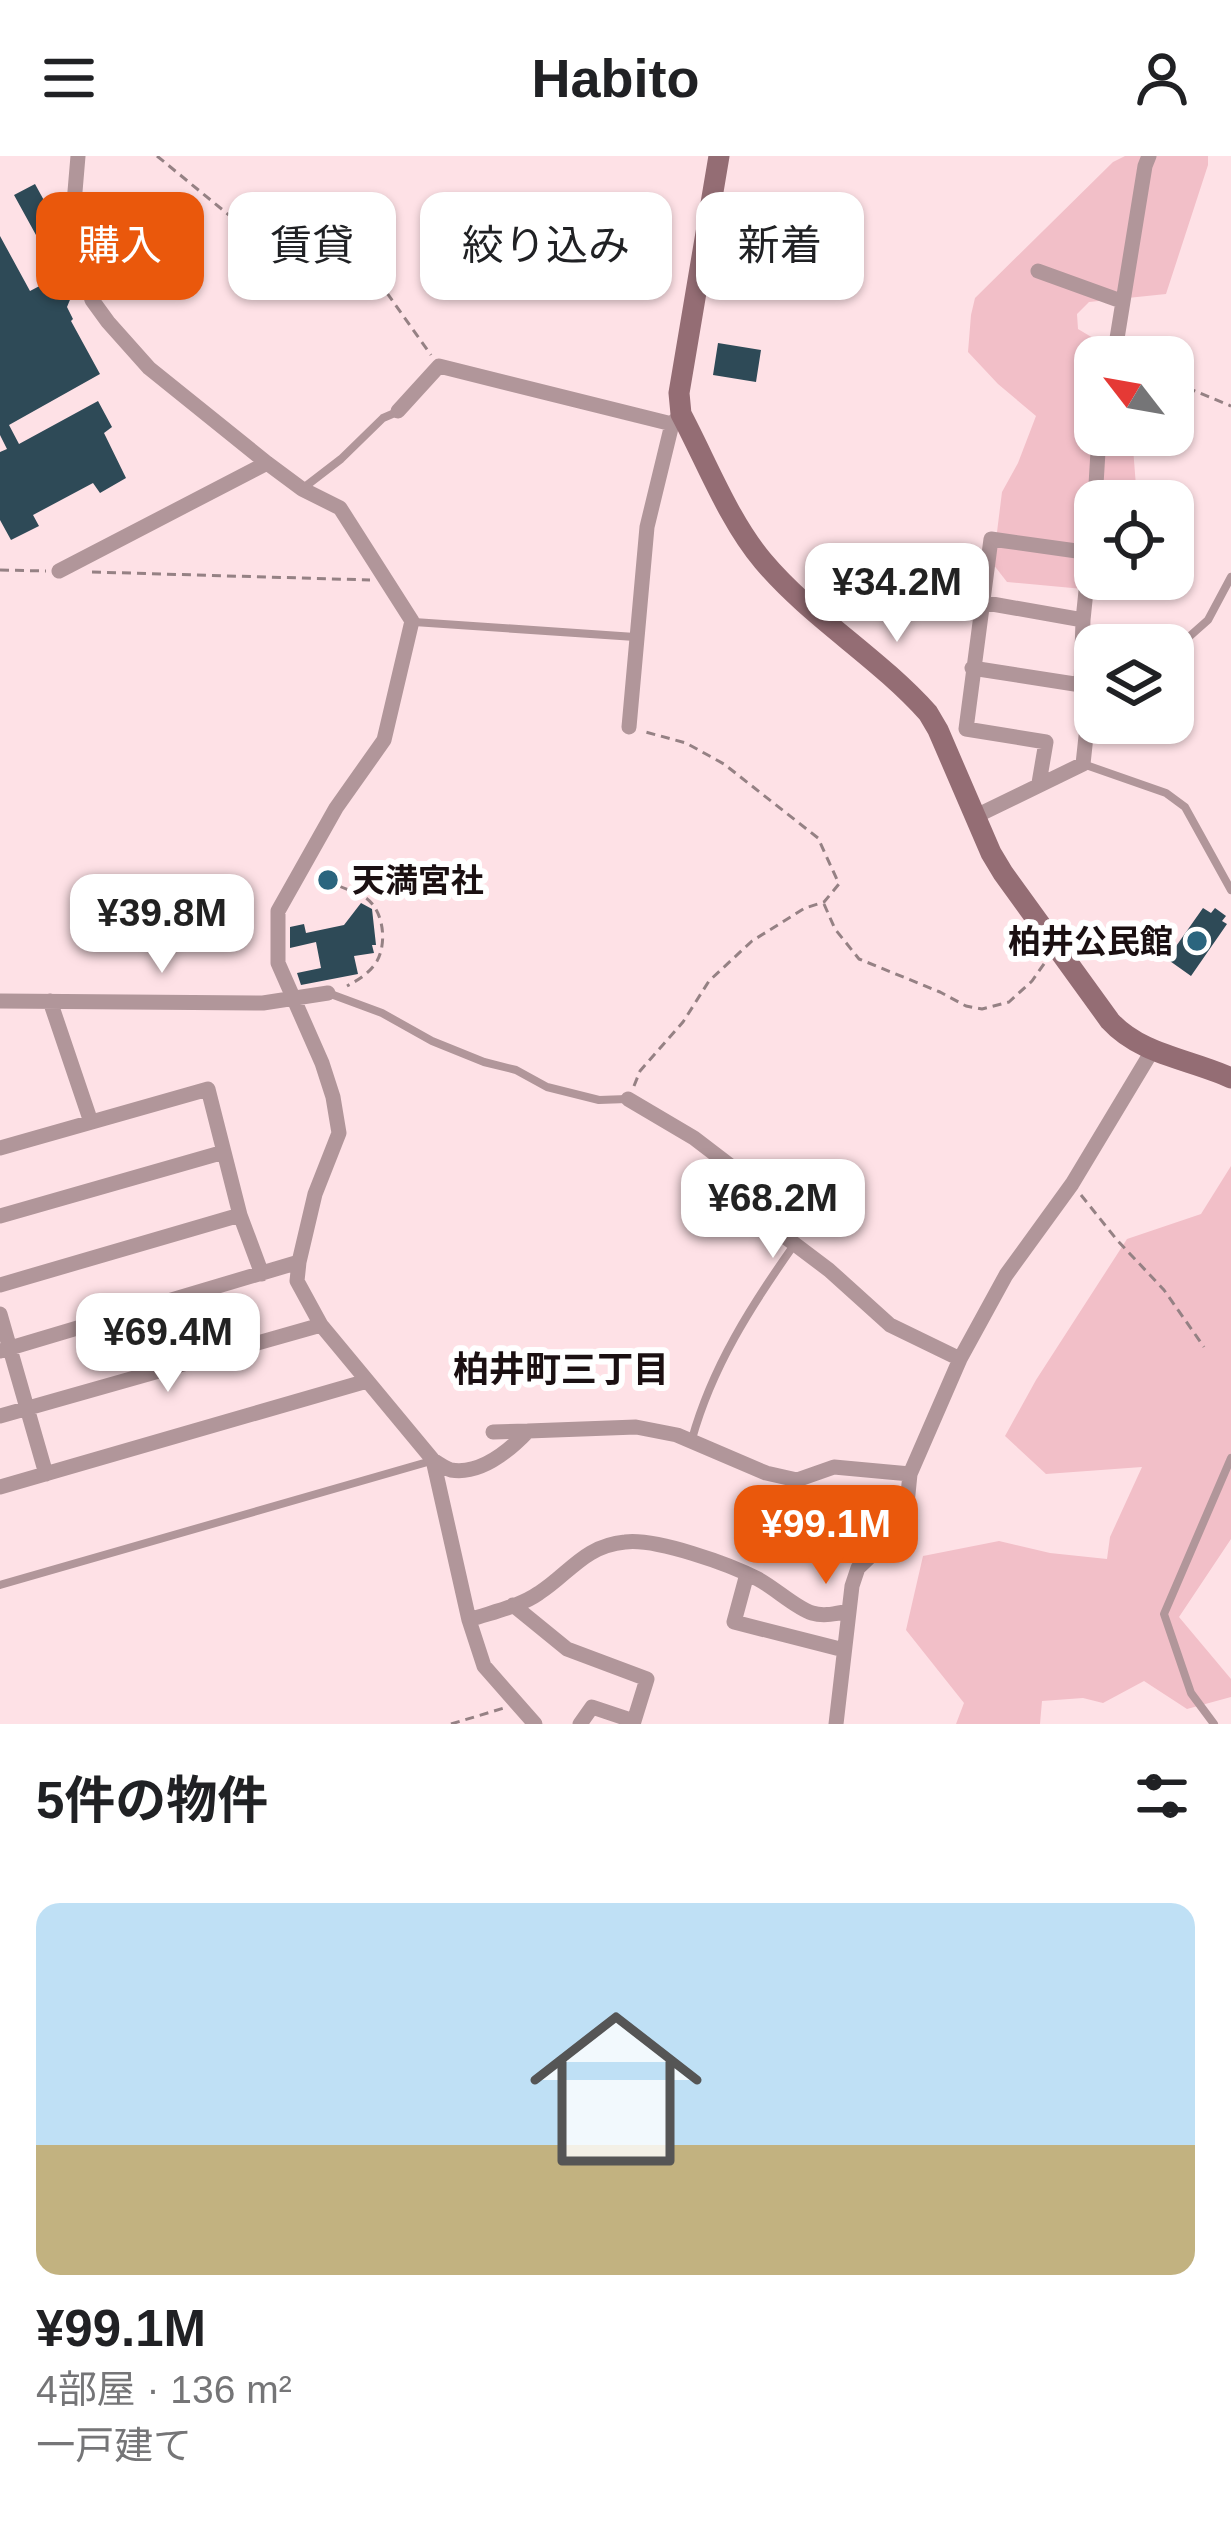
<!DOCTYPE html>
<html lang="ja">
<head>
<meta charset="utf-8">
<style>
	body { margin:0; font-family:Arial,"Noto Sans JP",sans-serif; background:#f6f6f6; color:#202124; height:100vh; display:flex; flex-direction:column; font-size:45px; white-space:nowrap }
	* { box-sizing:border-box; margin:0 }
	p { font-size:39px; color:#757577 }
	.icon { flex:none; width:66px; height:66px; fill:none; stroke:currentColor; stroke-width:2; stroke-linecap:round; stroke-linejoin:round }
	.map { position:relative; height:1568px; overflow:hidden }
	.drawer { display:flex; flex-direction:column; background:#fff; flex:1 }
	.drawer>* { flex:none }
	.hud { position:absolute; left:36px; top:36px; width:1161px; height:108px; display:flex; gap:24px }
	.needle { width:78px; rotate:301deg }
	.buttons { position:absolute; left:1074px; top:180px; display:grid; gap:24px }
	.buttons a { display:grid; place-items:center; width:120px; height:120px; border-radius:24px; background:#fff; box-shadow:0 3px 9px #0004; font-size:60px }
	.price { position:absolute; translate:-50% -102px; padding:0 27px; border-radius:24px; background:#fff; color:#222; font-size:39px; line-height:78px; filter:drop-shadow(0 3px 6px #0008) }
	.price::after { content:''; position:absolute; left:50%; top:72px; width:36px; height:27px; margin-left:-18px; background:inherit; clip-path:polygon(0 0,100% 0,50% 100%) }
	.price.active { background:#ea580c; color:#fff }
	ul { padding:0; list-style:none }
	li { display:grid; align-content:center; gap:24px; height:636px; padding:0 36px }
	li+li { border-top:3px solid #e0e0e0 }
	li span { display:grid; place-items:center; height:372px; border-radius:24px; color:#555 }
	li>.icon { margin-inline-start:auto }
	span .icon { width:216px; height:216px; fill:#fffc; stroke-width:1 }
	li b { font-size:51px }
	h2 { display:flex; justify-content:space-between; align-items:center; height:144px; padding:0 36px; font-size:51px }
	.pill { padding:0 42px; border-radius:24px; background:#fff; box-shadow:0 3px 9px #0004; font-size:42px; line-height:108px }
	.pill.active { background:#ea580c; color:#fff }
	header { display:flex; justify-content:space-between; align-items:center; height:156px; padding:0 36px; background:#fff; font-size:54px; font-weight:600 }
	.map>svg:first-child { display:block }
	.green { fill:#f2bfc8 }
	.building { fill:#2e4a57 }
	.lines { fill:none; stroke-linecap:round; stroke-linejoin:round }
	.path { stroke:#958184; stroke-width:3; stroke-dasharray:9 6; stroke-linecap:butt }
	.lane { stroke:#b1969a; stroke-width:8 }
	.street { stroke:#b1969a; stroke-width:15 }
	.secondary { stroke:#946d74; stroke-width:21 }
	.poi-dot { fill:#2b657e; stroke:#fff; stroke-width:4.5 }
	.labels { text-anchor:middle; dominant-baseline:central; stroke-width:12; stroke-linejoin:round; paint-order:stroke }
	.poi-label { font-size:33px; font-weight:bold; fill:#1b1012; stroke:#fff; text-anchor:start }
	.neighbourhood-label { font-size:36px; font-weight:bold; fill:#1b1012; stroke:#fff }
</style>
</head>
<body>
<header><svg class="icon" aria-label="menu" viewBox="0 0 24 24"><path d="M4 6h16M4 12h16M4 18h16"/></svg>Habito<svg class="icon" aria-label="person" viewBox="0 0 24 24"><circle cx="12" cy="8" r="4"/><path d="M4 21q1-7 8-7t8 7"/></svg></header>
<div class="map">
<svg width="1231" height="1568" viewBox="0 0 1231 1568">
	<rect width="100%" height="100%" fill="#fee1e6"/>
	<path class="green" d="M1125,0H1208V9L1166,138L1089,146L1077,158L1078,173L1125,201H1095V279H1132L1137,343L1095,345V423H1099L1094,434L1007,426L993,408L1002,336L1018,307L1036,260L998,228L968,196L971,159L975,142L1113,6Z
		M1231,1010V1383L1179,1461L1231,1523V1541L1187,1553L1144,1525L1103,1547L1083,1542L1042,1545L1040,1568H956L964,1547L906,1474L923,1400L999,1385L1050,1397L1107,1403L1110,1381L1142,1311L1046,1318L1005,1280L1036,1224L1127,1083L1201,1058Z"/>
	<path class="building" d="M35,28L57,68L36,79L14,39Z
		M727,47L753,55L747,74L723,67Z
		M0,80L30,135L51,124L57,133L68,127L74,134L67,151L73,163L71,165L100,218L9,269L19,288L98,245L112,271L104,277L126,322L100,337L93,327L33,359L39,370L11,384L0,364V296L7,293L0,279Z
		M718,187L761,194L756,226L713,219Z
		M361,747L372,753L376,789H372L374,797L354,800L358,818L301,829L297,817L321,812L316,786L290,792V771L304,768L306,777L344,769Z
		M1203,752L1211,757L1215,752L1226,760L1222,765L1227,768L1191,820L1167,803Z"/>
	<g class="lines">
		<path class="path" d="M157,0L235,64L366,131L387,137L431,199
			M1173,226L1231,250
			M0,414L46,415
			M92,416L370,424
			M339,730C348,734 359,737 366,742C384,755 387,787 377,805C370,817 358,824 347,830
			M824,748L835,773L859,803L940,836L966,850L982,853L1009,846L1032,825L1046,805
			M634,930L640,915L683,866L709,825L752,785L805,752L824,746L839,728L818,682L724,608L686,587L642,575
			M1081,1039L1117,1084L1164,1134L1204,1191
			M451,1568L504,1552"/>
		<path class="lane" d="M302,333L341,303L383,262L397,256
			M414,466L635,481
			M1173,495L1208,464L1231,421
			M1083,608L1166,637L1185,651L1231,734
			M328,837L382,857L432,885L484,906L516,914L547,931L599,944L627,943
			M692,1283C712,1211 751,1150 794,1089
			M0,1429L431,1305
			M1214,1568L1191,1537L1164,1458L1231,1302"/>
		<path class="street" d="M78,0L73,59L78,100L92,144L108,166L149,212L267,307L302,333L340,352L412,465L384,584L336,652L278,755V807L322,907L333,941L339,977L315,1038L299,1106L297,1125L321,1169L433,1304L469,1464L484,1510L535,1568
			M1038,115L1121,145
			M1114,201L1145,10L1149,0
			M398,255L439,210L672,268
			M1095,345L1099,279
			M59,415L267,307
			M981,446L1083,464
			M972,512L1081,529
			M629,571L647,371L672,268L681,258
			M1039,627L1046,586L966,573L991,383L1091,397
			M976,660L1083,608L1087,571L1081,529L1083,464L1095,348
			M0,845L263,847L328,837
			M50,845L91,966
			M628,943L694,982L745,1021L776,1074L829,1114L890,1169L960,1203
			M0,992L208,933L240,1059L262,1118
			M0,1060L224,996
			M0,1129L240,1059
			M0,1158L46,1318
			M0,1195L299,1106
			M0,1260L321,1169
			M493,1276L528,1275
			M433,1304C436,1306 447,1313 451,1314C481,1319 509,1295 528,1275L636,1271L677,1279L766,1317L797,1324L834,1311L910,1318L960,1203L1006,1119L1072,1028L1152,895
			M0,1331L367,1225
			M747,1418L734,1466L844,1494
			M513,1449L567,1493L647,1523L634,1565L592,1551L580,1568
			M469,1464C492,1456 519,1451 539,1437C570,1417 584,1390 625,1386C656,1382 729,1408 758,1423C775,1432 796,1452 812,1457C825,1461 837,1457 849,1455
			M836,1568L852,1430L858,1412L899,1373L906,1358L910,1318"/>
		<path class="secondary" d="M719,0L679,237L681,258C706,305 729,365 763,405C811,462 878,501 928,557L938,574L991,697L1003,717L1110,865C1141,899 1190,903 1231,922"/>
	</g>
	<g class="poi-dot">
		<circle cx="328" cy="724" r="12"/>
		<circle cx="1197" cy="785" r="12"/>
	</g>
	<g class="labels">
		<g class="poi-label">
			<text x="352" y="724">天満宮社</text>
			<text x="1173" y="785" text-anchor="end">柏井公民館</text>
		</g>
		<g class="neighbourhood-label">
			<text x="561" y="1213">柏井町三丁目</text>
		</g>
	</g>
</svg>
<div class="buttons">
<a><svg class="needle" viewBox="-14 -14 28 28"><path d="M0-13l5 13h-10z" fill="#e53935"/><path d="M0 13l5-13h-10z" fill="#757577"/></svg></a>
<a><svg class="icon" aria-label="locate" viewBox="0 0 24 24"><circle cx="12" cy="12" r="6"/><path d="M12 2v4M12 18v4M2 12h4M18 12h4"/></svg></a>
<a><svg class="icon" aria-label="layers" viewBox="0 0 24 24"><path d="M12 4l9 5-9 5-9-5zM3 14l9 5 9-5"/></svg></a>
</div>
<b class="price" style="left:897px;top:489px">¥34.2M</b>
<b class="price" style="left:162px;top:820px">¥39.8M</b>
<b class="price" style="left:773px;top:1105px">¥68.2M</b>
<b class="price" style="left:168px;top:1239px">¥69.4M</b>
<b class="price active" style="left:826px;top:1431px">¥99.1M</b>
<div class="hud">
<a class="pill active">購入</a>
<a class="pill">賃貸</a>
<a class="pill">絞り込み</a>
<a class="pill">新着</a>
</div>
</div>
<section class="drawer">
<h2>5件の物件<svg class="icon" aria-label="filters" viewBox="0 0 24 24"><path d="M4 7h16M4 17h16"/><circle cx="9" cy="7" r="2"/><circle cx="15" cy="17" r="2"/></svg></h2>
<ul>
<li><span style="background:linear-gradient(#bfe0f5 65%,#c2b280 0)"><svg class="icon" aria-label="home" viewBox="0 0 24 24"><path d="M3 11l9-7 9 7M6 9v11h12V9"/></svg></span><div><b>¥99.1M</b><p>4部屋 · 136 m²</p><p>一戸建て</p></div></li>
</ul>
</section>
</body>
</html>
